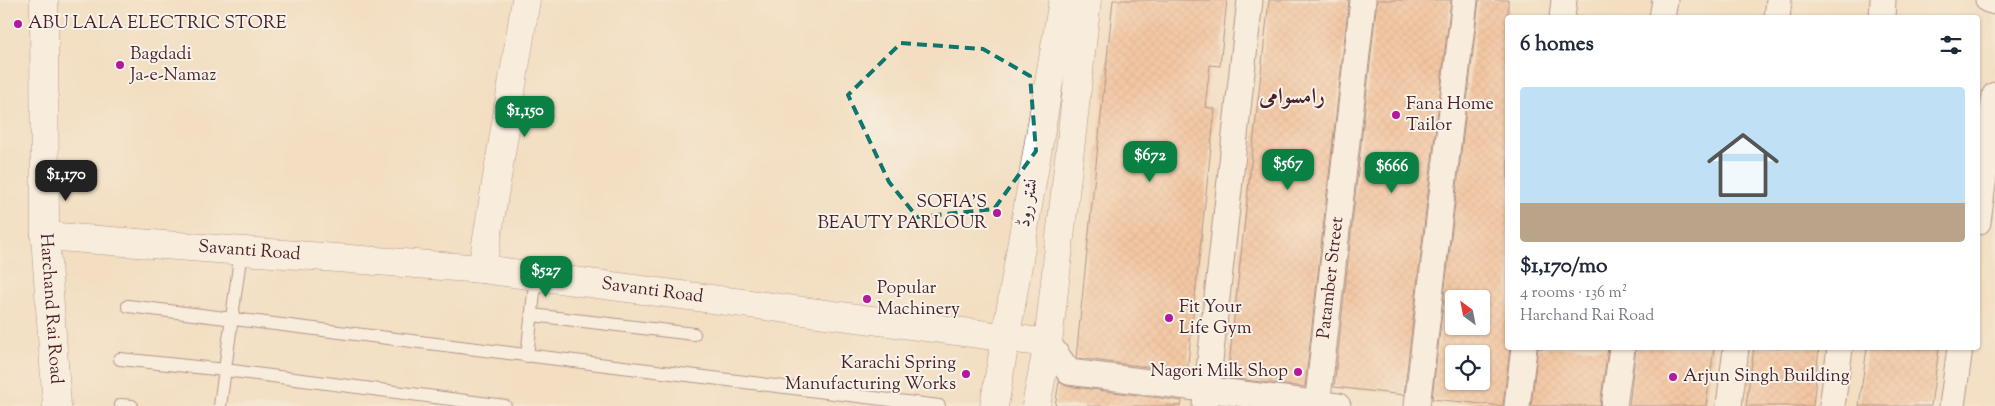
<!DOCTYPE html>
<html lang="en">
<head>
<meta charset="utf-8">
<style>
	body { margin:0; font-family:"Sorts Mill Goudy",Amiri,serif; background:#f6f6f7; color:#1f2937; height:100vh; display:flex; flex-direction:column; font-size:19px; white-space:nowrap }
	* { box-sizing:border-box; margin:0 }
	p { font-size:16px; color:#747a83 }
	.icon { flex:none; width:28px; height:28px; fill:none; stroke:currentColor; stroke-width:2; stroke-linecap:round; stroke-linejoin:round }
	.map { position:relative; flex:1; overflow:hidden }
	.drawer { position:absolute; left:1505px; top:15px; width:475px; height:335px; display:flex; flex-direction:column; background:#fff; border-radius:5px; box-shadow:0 1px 4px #0004 }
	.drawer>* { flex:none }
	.needle { width:32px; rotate:328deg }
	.buttons { position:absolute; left:1445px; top:290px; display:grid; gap:10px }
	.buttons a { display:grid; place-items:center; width:45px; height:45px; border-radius:5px; background:#fff; box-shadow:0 1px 4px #0004; font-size:25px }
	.price { position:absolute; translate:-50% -42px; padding:0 11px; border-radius:10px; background:#0b8043; color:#fff; font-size:16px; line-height:32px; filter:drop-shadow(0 1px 2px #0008) }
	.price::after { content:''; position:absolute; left:50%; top:30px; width:15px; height:11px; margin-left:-8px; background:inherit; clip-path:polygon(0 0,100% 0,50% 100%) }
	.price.on { background:#222; color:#fff }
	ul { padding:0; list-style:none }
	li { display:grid; align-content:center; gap:10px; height:265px; padding:0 15px }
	li span { display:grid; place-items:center; height:155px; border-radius:5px; color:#555 }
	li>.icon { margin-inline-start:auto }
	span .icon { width:90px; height:90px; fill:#fffc; stroke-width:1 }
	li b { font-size:21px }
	h2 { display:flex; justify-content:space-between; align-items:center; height:60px; padding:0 15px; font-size:21px }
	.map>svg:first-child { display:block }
	.building { fill:url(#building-cross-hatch); fill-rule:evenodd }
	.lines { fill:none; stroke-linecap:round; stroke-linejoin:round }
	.service-casing { stroke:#633c42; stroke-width:14 }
	.minor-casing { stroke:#633c42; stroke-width:27 }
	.tertiary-casing { stroke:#633c42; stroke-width:29 }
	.secondary-casing { stroke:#633c42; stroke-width:29 }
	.primary-casing { stroke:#633c42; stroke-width:29 }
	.service { stroke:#fff; stroke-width:12 }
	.minor { stroke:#fff; stroke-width:25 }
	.tertiary { stroke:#fff; stroke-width:28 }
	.secondary { stroke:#fff; stroke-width:28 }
	.primary { stroke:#fff; stroke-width:28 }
	.marked { fill:none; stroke:#0f766e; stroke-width:4; stroke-dasharray:10 6; stroke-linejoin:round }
	.poi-dot { fill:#b5179e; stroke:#f7f3e8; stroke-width:2 }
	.labels { text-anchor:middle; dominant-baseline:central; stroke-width:4; stroke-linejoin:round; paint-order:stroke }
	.poi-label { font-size:18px; fill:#4a1f2b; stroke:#f7f3e8; text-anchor:start }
	.street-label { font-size:18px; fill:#4a1f2b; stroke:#f7f3e8 }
	.district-label { font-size:22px; font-weight:bold; fill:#4a1f2b; stroke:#f7f3e8 }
</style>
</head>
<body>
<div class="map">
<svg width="1995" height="406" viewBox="0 0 1995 406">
	<defs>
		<pattern id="building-cross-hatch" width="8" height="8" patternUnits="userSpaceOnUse" patternTransform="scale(1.25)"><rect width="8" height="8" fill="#f5aa7e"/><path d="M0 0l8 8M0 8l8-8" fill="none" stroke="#c88a67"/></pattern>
	</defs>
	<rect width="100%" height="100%" fill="#f7f3e8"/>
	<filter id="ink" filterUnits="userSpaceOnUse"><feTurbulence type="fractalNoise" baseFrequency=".02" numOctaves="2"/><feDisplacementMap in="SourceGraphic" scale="10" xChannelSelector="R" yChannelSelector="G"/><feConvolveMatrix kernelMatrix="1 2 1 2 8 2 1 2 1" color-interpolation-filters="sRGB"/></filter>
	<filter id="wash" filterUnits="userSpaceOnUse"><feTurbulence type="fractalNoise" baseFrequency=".0096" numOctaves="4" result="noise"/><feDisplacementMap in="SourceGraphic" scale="20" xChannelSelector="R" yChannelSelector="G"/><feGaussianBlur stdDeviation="1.12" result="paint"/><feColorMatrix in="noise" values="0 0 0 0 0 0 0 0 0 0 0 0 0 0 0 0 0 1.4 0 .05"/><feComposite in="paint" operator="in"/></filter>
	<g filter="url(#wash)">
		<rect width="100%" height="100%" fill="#f3dec1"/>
		<g id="blocks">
			<path class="building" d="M1113,0H1227L1220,66L1210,65L1205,107L1215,109L1187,372L1076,358Z
				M1269,0H1349L1305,387L1228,378V373Z
				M1377,0H1451L1404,395L1334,387Z
				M1479,0H1508V348H1510L1503,406L1432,399ZM1454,299H1481V326H1454ZM1454,354H1481V381H1454Z
				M1538,348H1608L1600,406H1531Z
				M1636,348H1714L1706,406H1629Z
				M1754,348H1819L1813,406H1746Z
				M1867,348H1939L1931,406H1859Z
				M1059,382L1067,386L1182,401L1181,406H1055Z"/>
		</g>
	</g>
	<g filter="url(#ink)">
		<use href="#blocks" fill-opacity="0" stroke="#633c42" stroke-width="1"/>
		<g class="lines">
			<defs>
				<path id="service" d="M128,306L939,406
					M532,315L694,334
					M527,356L536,275
					M120,359L225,370L505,406
					M121,405L132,406
					M220,406L241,251"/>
				<g id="minor">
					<path d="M1988,0L1995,2"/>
					<path d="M1562,18L1564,0"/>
					<path d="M1662,18L1665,0"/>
					<path d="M1777,18L1779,0"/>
					<path d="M1882,18L1883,0"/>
					<path d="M1978,222L1995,95"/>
					<path d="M1048,343L1069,372L1338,406"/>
					<path d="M1205,406L1250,0"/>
					<path id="s1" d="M1317,406L1363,0"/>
					<path d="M1417,406L1465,0"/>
					<path d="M1517,406L1524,348"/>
					<path d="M1614,406L1622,348"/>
					<path d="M1729,406L1736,348"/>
					<path d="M1832,406L1840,348"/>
					<path d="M1952,406L1960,348"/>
				</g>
				<g id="tertiary">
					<path id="s2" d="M45,236L482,269L1048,343"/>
					<path d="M482,269L526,0"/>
				</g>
				<g id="secondary">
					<path id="s3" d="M44,0L45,236L57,406"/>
				</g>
				<path id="primary" d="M994,406L1063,0
					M1036,406L1048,343L1087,0"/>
			</defs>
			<use href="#service" class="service-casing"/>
			<use href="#minor" class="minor-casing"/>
			<use href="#tertiary" class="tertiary-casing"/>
			<use href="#secondary" class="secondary-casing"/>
			<use href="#primary" class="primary-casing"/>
			<use href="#service" class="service"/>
			<use href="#minor" class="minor"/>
			<use href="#tertiary" class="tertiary"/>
			<use href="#secondary" class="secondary"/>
			<use href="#primary" class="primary"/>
		</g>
	</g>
	<path d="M0 0H1995V406H0ZM901,43L983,49L1030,76L1036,151L994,209L917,217L889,182L848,95Z" fill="#f3dec1" fill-opacity=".55" fill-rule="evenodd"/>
	<path class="marked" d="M901,43L983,49L1030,76L1036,151L994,209L917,217L889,182L848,95Z"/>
	<g class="poi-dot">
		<circle cx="18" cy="24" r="5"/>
		<circle cx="120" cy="65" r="5"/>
		<circle cx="1396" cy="115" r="5"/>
		<circle cx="997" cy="213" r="5"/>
		<circle cx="867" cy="299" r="5"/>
		<circle cx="1169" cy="318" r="5"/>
		<circle cx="1298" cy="372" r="5"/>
		<circle cx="966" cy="374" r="5"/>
		<circle cx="1673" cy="377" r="5"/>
	</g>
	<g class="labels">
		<g class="poi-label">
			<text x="28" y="24">ABU LALA ELECTRIC STORE</text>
			<text x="130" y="55">Bagdadi<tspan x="130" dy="21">Ja-e-Namaz</tspan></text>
			<text x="1406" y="105">Fana Home<tspan x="1406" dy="21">Tailor</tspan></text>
			<text x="987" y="203" text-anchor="end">SOFIA'S<tspan x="987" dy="21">BEAUTY PARLOUR</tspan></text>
			<text x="877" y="289">Popular<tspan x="877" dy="21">Machinery</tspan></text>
			<text x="1179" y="308">Fit Your<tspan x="1179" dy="21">Life Gym</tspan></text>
			<text x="956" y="364" text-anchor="end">Karachi Spring<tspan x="956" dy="21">Manufacturing Works</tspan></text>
			<text x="1288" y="372" text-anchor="end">Nagori Milk Shop</text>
			<text x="1683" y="377">Arjun Singh Building</text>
		</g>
		<g class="street-label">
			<text transform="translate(1029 203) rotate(-80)">نشتر روڈ</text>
			<text stroke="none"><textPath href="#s2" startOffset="205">Savanti Road</textPath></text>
			<text stroke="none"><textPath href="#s1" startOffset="129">Patamber Street</textPath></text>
			<text stroke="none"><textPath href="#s2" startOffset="610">Savanti Road</textPath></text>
			<text stroke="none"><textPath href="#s3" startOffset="309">Harchand Rai Road</textPath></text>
		</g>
		<g class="district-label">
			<text x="1292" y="98">رامسوامی</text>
		</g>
	</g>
</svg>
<div class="buttons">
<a><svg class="needle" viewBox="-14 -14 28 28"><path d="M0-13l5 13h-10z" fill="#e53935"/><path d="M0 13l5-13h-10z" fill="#747a83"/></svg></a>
<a><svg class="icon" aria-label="locate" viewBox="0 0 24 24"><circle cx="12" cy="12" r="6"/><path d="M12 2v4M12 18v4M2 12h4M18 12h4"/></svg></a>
</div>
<b class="price" style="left:525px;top:138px">$1,150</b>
<b class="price" style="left:1150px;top:183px">$672</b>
<b class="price" style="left:1288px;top:191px">$567</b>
<b class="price" style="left:1392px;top:194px">$666</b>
<b class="price on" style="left:66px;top:202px">$1,170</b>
<b class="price" style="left:546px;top:298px">$527</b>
<section class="drawer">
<h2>6 homes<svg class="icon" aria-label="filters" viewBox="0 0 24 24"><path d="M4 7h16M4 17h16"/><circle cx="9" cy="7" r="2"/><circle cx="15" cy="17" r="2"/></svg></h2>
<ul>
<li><span style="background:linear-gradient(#bfe0f5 75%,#b9a48a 0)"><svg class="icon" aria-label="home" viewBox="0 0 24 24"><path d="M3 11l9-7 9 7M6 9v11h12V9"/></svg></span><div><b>$1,170/mo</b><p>4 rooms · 136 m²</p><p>Harchand Rai Road</p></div></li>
</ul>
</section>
</div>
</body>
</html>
